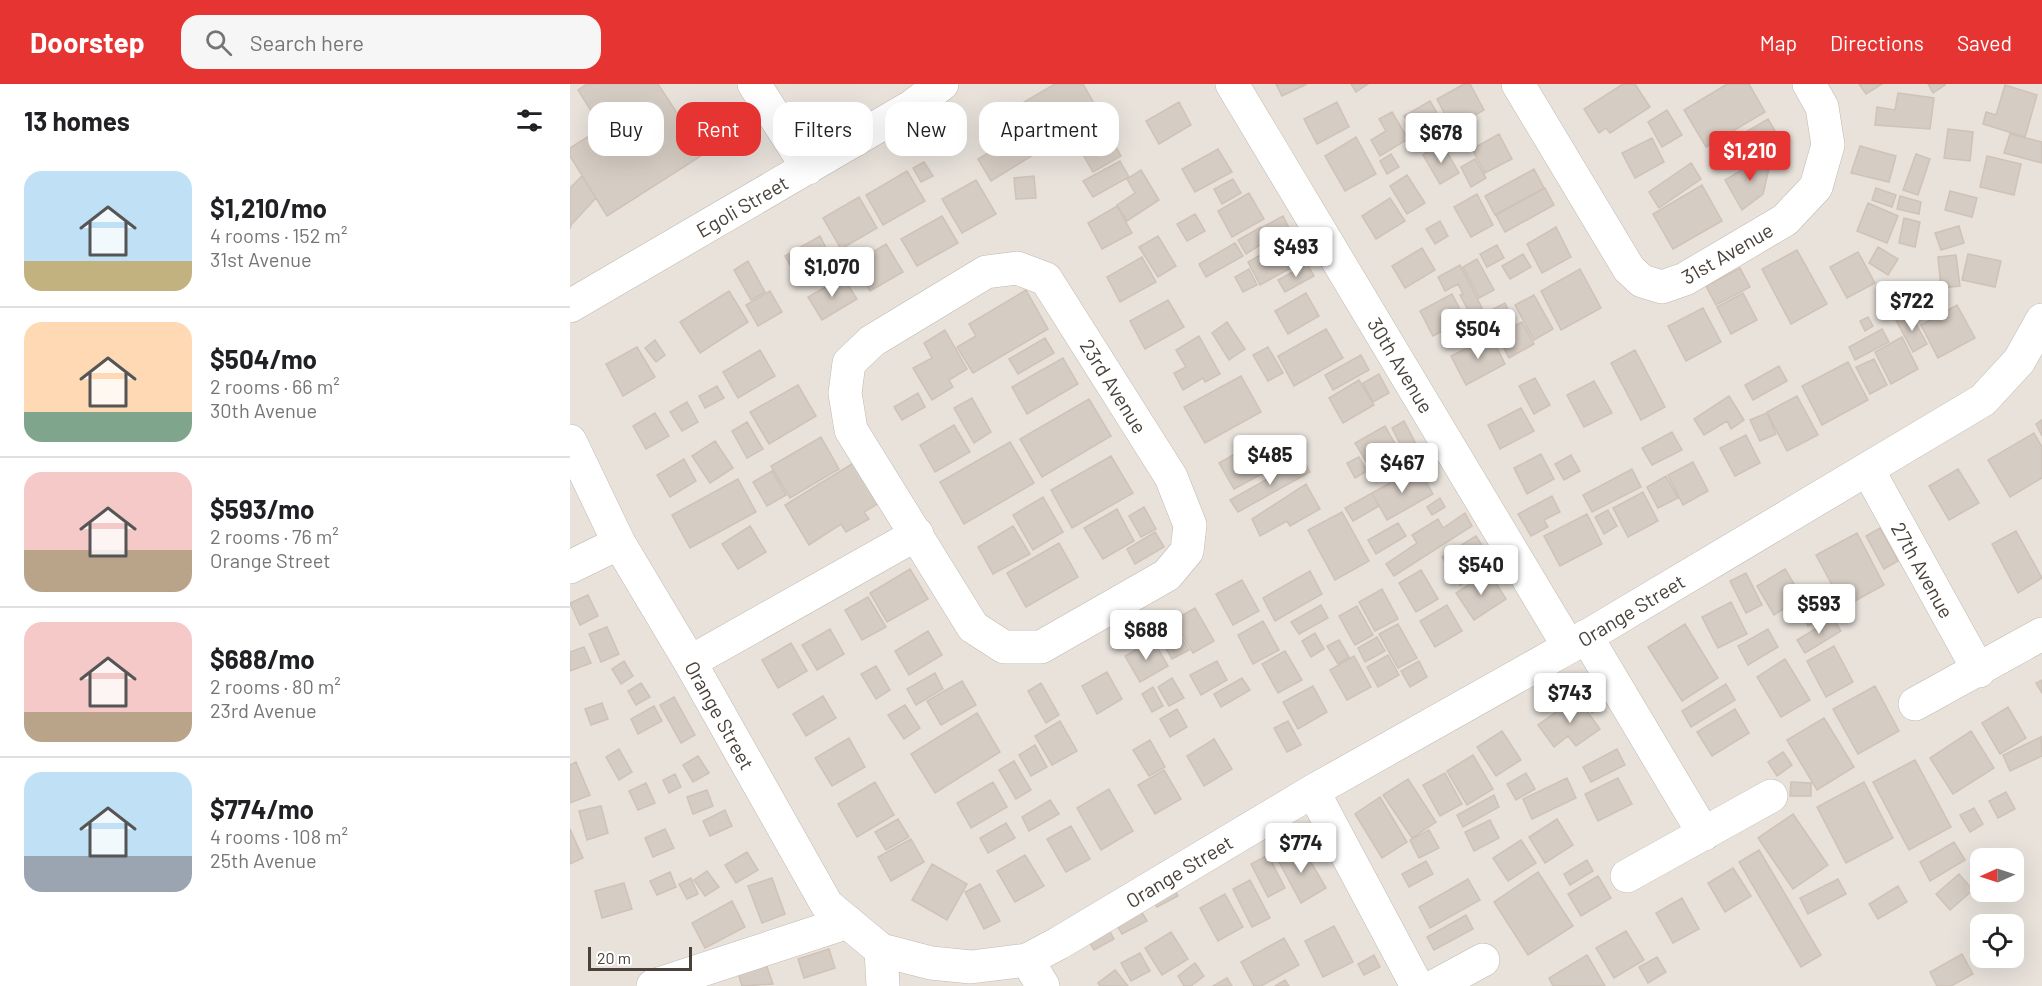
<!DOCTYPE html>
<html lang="en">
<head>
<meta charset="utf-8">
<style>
	body { margin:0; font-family:Barlow,sans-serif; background:#f6f6f6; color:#202124; height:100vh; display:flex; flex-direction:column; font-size:22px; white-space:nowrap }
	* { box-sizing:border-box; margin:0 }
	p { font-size:20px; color:#757577 }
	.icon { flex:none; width:33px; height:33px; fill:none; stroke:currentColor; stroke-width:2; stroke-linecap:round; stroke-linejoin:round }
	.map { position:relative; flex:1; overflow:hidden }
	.side { display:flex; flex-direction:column; background:#fff; width:570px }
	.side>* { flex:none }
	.top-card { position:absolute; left:18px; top:18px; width:570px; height:54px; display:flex; gap:12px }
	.needle { width:39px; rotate:267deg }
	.buttons { position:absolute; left:1400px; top:764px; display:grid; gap:12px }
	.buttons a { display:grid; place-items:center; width:54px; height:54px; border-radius:12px; background:#fff; box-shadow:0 6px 24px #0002; font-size:30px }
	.scale { position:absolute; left:18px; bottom:15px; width:104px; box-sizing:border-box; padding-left:6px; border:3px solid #49413a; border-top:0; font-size:16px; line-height:21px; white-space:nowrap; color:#49413a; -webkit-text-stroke:4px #fff; paint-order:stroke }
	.price { position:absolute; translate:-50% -51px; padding:0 14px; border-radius:6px; background:#fff; color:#222; font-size:20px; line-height:39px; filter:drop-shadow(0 2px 3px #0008) }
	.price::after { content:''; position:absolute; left:50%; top:36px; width:18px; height:14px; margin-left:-9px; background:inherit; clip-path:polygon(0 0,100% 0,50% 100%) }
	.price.current { background:#e63433; color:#fff }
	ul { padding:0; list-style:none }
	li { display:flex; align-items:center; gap:18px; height:150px; padding:0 24px }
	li+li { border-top:2px solid #e0e0e0 }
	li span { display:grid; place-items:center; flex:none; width:168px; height:120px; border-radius:18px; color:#555 }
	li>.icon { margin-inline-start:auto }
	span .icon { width:72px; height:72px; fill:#fffc; stroke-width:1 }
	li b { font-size:26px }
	h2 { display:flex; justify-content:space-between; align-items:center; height:72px; padding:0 24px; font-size:26px }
	.tag { padding:0 21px; border-radius:18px; background:#fff; box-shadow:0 6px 24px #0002; font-size:21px; line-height:54px }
	.tag.current { background:#e63433; color:#fff }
	header { display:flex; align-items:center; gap:36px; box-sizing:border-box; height:84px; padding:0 30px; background:#e63433; color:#fff }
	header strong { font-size:28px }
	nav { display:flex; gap:33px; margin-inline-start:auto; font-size:21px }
	.search { width:420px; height:54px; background:#f6f6f6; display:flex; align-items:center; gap:15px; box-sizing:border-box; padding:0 21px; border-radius:18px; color:#757577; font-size:22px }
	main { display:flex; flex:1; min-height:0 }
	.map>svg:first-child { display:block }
	.residential { fill:#e8e2db; fill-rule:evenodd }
	.building { fill:#d5ccc3; stroke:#d0c2b7; stroke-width:1.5 }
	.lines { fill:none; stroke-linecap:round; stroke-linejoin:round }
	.minor-casing { stroke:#c0b8b0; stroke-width:34 }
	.minor { stroke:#fff; stroke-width:33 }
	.labels { text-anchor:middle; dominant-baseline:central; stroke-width:4.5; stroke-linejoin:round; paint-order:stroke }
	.street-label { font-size:20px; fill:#49413a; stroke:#fff }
</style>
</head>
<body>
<header>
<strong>Doorstep</strong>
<div class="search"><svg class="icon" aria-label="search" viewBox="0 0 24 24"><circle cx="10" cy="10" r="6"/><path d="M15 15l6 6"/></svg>Search here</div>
<nav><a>Map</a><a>Directions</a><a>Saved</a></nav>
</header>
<main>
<section class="side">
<h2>13 homes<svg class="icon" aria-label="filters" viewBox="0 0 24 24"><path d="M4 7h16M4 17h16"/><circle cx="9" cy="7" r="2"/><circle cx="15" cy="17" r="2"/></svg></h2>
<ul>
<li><span style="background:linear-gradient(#bfe0f5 75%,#c2b280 0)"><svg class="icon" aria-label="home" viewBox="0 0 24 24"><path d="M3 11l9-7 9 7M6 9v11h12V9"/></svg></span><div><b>$1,210/mo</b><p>4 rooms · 152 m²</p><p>31st Avenue</p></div></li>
<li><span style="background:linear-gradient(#ffd9b3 75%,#7fa58c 0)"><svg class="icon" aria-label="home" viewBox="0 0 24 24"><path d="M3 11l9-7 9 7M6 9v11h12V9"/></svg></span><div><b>$504/mo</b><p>2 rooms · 66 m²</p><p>30th Avenue</p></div></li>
<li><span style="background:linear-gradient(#f6c9c9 65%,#b9a48a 0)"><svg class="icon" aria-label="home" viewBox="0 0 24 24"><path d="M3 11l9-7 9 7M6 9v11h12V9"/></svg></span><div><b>$593/mo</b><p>2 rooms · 76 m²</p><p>Orange Street</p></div></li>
<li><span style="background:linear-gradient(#f6c9c9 75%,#b9a48a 0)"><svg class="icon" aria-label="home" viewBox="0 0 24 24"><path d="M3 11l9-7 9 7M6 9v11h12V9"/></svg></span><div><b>$688/mo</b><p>2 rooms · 80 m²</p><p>23rd Avenue</p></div></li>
<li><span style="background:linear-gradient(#bfe0f5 70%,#9aa5b1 0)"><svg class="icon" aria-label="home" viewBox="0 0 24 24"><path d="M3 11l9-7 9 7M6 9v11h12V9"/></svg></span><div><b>$774/mo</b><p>4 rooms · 108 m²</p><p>25th Avenue</p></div></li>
</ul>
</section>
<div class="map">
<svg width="1472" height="902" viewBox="0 0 1472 902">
	<rect width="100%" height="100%" fill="#f5f1ed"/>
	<path class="residential" d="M0,0H1472V902H0ZM1410,774H1443V807H1410ZM1410,840H1443V873H1410Z"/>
	<path class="building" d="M17,0H88L134,70L37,132L0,72V64L32,44L8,6Z
		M485,0H513L526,23L469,56L449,21Z
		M706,0H737L712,12Z
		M781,0H798L786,8Z
		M894,0H900L914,26L882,44L867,15Z
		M1053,0H1065L1080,23L1040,49L1036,44L1029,49L1014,25Z
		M1157,0H1179L1195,28L1136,63L1114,26Z
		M1289,0H1312L1296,10Z
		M1358,0H1375V1L1363,9Z
		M1435,1L1467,11L1455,53L1413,40L1416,28L1426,31Z
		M1328,9L1364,14L1360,45L1305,41L1307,23L1325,26Z
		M860,17L881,53L855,68L834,32Z
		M609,18L621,41L589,60L576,37Z
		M767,18L779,43L747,60L734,35Z
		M1097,26L1112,51L1092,63L1078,38Z
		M822,28L838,55L810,72L801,56L816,47L809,35Z
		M1198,35L1212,59L1170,85L1155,60Z
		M532,38L551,72L523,88L504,55Z
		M1378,45L1403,48L1400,77L1374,74Z
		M455,47L468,68L421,97L408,75Z
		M929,50L942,75L915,89L902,65Z
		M1440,50L1472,58V79L1434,69Z
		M786,53L806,90L775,107L755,72Z
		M1082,54L1094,78L1065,94L1052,69Z
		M872,59L889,89L870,100L853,71Z
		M1290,62L1326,72L1319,98L1281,89Z
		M648,65L662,88L625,108L612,85Z
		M1203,67L1193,110L1172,126L1155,96Z
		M821,70L829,83L817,90L810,77Z
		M1346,70L1360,75L1348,111L1333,106Z
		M1417,72L1451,80L1444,111L1410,103Z
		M905,75L916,94L901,103L891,83Z
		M550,77L559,93L523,113L513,97Z
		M354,78L363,92L351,98L343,84Z
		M1121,79L1131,95L1089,124L1079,108Z
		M964,85L974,104L925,131L915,112Z
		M571,86L589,116L557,137L547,121L565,109L557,95Z
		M337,87L355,117L313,141L296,111Z
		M837,91L855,119L837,130L820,102Z
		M12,92L26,114L1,141L0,145V104Z
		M464,92L466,114L446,115L444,94Z
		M663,95L671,109L652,120L644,105Z
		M406,96L426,130L392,149L372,115Z
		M1132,101L1152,137L1103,165L1083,130Z
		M975,104L984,121L935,148L926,131Z
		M1306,104L1326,111L1322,123L1302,116Z
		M1380,107L1407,114L1402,133L1375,126Z
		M679,109L694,135L662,153L648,127Z
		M907,110L923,141L901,153L884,123Z
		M1330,112L1351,118L1349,130L1327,125Z
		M289,113L307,144L271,165L253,134Z
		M820,114L835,137L806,155L792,132Z
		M1298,119L1328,132L1317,159L1287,147Z
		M547,122L562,149L532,165L518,139Z
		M625,130L635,147L617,157L607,140Z
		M372,132L388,159L347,182L331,155Z
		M713,132L719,144L698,156L691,144Z
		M1334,134L1350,138L1345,163L1329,159Z
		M870,137L878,152L865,160L856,145Z
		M1389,142L1394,159L1371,166L1365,149Z
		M691,143L698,156L676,170L668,156Z
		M986,143L1001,173L972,189L957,160Z
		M250,152L258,168L224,188L215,172Z
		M588,152L606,182L588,193L569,163Z
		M665,159L673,172L636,193L629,180Z
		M316,160L333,188L300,207L284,179Z
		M708,161L721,184L690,201L678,178Z
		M927,161L934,174L917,183L910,170Z
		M1308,163L1328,175L1318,191L1299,179Z
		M852,164L865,186L835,204L822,182Z
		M1227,166L1257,220L1221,240L1192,185Z
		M1288,168L1305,199L1277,214L1260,183Z
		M953,170L961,183L940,195L932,182Z
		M1398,170L1431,177L1425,203L1392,196Z
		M1386,171L1390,202L1371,204L1368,173Z
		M572,173L586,198L550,218L537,193Z
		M907,175L924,206L909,214L893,183Z
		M178,177L195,208L181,216L164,186Z
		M737,180L744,192L715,208L708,196Z
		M890,181L912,224L900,230L890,211L893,210L888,200L875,207L868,193Z
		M1170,184L1180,203L1146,221L1136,202Z
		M679,185L687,201L673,208L665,193Z
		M1010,185L1031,224L991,246L971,207Z
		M273,193L287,215L252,236L238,213Z
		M456,206L478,245L403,289L387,263L406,252L399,240Z
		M159,207L178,238L130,269L110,238Z
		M200,207L212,228L188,242L176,221Z
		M1340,207L1348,221L1322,235L1314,221Z
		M736,209L749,232L718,250L705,227Z
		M1173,209L1187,236L1161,250L1147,223Z
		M882,210L895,235L863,252L850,227Z
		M964,211L983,245L964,256L945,221Z
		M598,216L614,243L575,265L560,237Z
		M935,219L943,236L906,257L896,239Z
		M1387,221L1405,254L1368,274L1351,241Z
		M1133,224L1151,258L1116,277L1098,242Z
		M1340,229L1357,260L1343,268L1326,236Z
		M1298,233L1303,242L1295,247L1290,237Z
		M657,238L675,265L659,276L642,249Z
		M952,238L964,260L939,274L927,251Z
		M756,245L773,274L724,302L708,272Z
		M1312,245L1319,258L1285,276L1279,263Z
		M375,246L397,285L379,296L383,303L362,316L343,284L362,274L354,259Z
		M629,252L650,290L635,298L633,294L613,306L604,289L616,283L606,266Z
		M921,252L935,280L896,301L881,272Z
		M1332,253L1348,285L1321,300L1305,268Z
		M475,254L484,269L448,290L439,275Z
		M85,256L95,271L86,278L75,264Z
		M67,263L85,293L53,312L36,280Z
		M698,263L713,289L698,297L683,271Z
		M190,266L205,292L168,314L153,288Z
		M1065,266L1095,323L1071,336L1041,279Z
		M791,271L799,286L763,306L755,291Z
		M493,274L508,300L457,330L442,303Z
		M1304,275L1317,301L1300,310L1286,283Z
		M1278,278L1298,316L1252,341L1232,302Z
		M1209,282L1217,297L1183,316L1175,301Z
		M809,290L819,309L803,318L793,299Z
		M671,292L691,328L635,359L614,323Z
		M965,294L980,321L964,330L949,302Z
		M789,296L804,321L773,339L759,314Z
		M1024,297L1042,329L1014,343L997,311Z
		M228,301L246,332L199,360L180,328Z
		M147,302L154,314L135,324L129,312Z
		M348,309L355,323L332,336L324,323Z
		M1159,312L1174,336L1161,345L1157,337L1134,351L1124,335Z
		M1227,312L1248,351L1217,367L1197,328Z
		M402,314L421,348L404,359L384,324Z
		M519,315L541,352L472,393L450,355Z
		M117,318L128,338L112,347L100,328Z
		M951,324L964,347L930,365L918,341Z
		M85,329L99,352L76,365L63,342Z
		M1197,329L1206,350L1190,357L1180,336Z
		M1472,336V352L1466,340Z
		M834,337L846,360L834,367L822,344Z
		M177,338L193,365L177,374L162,347Z
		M384,341L400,368L365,388L350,361Z
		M815,342L829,367L800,384L785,359Z
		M1102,348L1112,366L1082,381L1072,364Z
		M1464,349L1472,363V394L1440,413L1418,376Z
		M1176,351L1190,379L1165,392L1150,364Z
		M251,353L269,385L220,414L201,382Z
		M145,357L163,384L140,399L122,372Z
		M440,358L464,399L394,440L370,398Z
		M686,358L701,385L664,405L649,379Z
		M971,370L984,395L957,410L944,384Z
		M1001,371L1010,387L994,396L985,380Z
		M541,372L563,409L502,444L481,406Z
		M789,373L797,387L785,394L777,379Z
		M114,375L126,397L100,413L87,391Z
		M733,375L740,388L668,428L660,416Z
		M285,378L309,419L294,428L299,435L276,448L271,440L239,461L215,421Z
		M1123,378L1138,407L1113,421L1098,391Z
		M848,383L863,410L817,436L802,409Z
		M1062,385L1071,403L1022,428L1013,411Z
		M1388,385L1409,419L1379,436L1359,402Z
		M202,387L216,411L197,422L183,398Z
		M1096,392L1108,414L1088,424L1077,403Z
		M168,395L186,428L120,464L102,431Z
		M736,400L750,425L720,442L717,437L690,452L682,435Z
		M1073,408L1088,437L1058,453L1043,424Z
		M802,409L809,422L783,437L775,424Z
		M982,412L990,428L974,436L978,443L961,452L948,430Z
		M473,413L493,448L463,466L443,431Z
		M870,414L875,423L862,431L857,423Z
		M574,423L586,445L571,453L559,432Z
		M547,425L564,457L533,475L514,444Z
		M1038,426L1047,442L1034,450L1025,433Z
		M772,428L799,477L765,496L738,446Z
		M895,429L902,442L824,492L816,480L847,459L842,451L868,435L873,444Z
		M1017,430L1032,460L990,482L974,452Z
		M828,439L836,452L806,470L798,456Z
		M180,442L196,468L168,485L152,460Z
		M443,442L460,470L423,490L408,463Z
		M1310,444L1328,477L1314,485L1296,452Z
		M1446,447L1472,494L1448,509L1422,460Z
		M585,448L594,463L565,480L557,465Z
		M1287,449L1314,501L1274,523L1246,471Z
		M906,452L924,480L890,501L872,473Z
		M489,459L508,493L456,523L437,489Z
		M340,485L358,515L317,538L300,509Z
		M1215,485L1232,513L1204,531L1187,502Z
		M851,486L868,515L846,528L829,499Z
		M740,487L752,510L705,537L693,514Z
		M919,488L936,515L904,536L886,509Z
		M1176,489L1192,521L1176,529L1160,497Z
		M672,496L689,527L663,541L646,510Z
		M812,505L828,535L805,547L789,518Z
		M18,511L28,532L10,541L0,519Z
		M298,513L316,543L292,556L275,526Z
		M1248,514L1258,530L1238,542L1228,526Z
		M1161,518L1177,550L1148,564L1132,533Z
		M751,521L758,534L729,550L721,538Z
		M877,521L892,547L865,563L850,537Z
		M787,522L803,551L785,561L769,532Z
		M625,524L644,557L623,569L604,536Z
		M1263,534L1271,547L1235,569L1227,556Z
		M693,537L709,566L683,580L668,551Z
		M828,540L847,574L828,584L809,550Z
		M1115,540L1148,594L1112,617L1078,563Z
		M37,543L49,570L31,578L19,550Z
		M260,545L274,570L247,586L232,561Z
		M1198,545L1208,563L1178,581L1168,562Z
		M607,546L619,566L602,575L591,556Z
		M358,547L372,571L339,591L325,567Z
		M745,549L754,565L741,573L732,557Z
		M807,553L815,567L795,578L788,564Z
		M583,556L598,582L570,598L555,572Z
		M769,556L779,573L768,580L757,562Z
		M221,559L237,587L208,604L192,576Z
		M1264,562L1283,598L1256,613L1237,577Z
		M14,563L21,579L0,587V568Z
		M715,567L732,596L708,609L692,580Z
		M818,571L829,591L808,603L797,583Z
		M784,572L801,603L777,616L760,586Z
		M1215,575L1240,616L1211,633L1187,593Z
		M54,577L63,592L51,600L42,585Z
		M647,577L657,596L631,611L620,591Z
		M849,577L857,593L840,603L831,587Z
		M306,582L320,606L306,615L291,590Z
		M537,588L552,615L527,630L512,602Z
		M365,589L373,605L346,621L337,605Z
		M1025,592L1041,615L1022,629L1006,606Z
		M602,594L614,614L599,622L588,603Z
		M672,594L680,606L651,623L644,610Z
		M1472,596V609L1466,599Z
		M392,597L406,621L371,641L357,617Z
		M71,599L80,613L66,621L58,607Z
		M471,599L489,631L476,639L458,607Z
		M1156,600L1165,616L1121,643L1112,627Z
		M743,602L757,628L728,645L713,618Z
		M1305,602L1329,647L1288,670L1263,625Z
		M583,603L593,622L582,628L572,610Z
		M253,612L266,634L236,652L223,630Z
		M104,613L125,651L111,659L90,621Z
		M1007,613L1030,645L1006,662L998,652L984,663L968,641Z
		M32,619L38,635L21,641L15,625Z
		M335,621L350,644L334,655L318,631Z
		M84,622L92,637L68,650L61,635Z
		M1438,623L1456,654L1430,670L1412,639Z
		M607,625L617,643L600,653L590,635Z
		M1165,625L1179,649L1142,672L1127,648Z
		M407,629L430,668L365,709L341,670Z
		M1254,634L1284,683L1247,706L1217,656Z
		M490,637L507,667L482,681L465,652Z
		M718,637L731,661L717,668L704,644Z
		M932,647L951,676L926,692L907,663Z
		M1401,647L1424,684L1383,710L1360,674Z
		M1471,653L1472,672L1440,687L1433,671Z
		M279,654L295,683L262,702L245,674Z
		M644,655L662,685L634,702L617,672Z
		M580,656L595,683L579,692L563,666Z
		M465,661L477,683L461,692L449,671Z
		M49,665L62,688L49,696L36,673Z
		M1047,665L1055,681L1021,698L1013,683Z
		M1213,668L1222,681L1207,692L1198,678Z
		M903,671L923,705L897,721L877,687Z
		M128,672L139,689L123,698L113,681Z
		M1345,676L1381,743L1339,766L1303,698Z
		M444,677L461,706L446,715L429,686Z
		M6,678L20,711L0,719V681Z
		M594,686L611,715L585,730L568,701Z
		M875,689L892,720L870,732L853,701Z
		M956,689L965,705L946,716L937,700Z
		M105,690L111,703L99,709L93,696Z
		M997,694L1006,714L962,735L953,715Z
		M1048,694L1062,720L1028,737L1015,710Z
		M838,695L866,738L842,754L813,711Z
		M305,698L324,731L287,753L268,720Z
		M423,698L437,723L401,744L387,719Z
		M1221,698L1241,699V712H1220Z
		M1294,698L1323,754L1276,779L1247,723Z
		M76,699L85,719L68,726L59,707Z
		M539,705L563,747L531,766L507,724Z
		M137,706L143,722L123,730L117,713Z
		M1436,708L1445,725L1428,734L1419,717Z
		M924,711L929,723L893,743L887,731Z
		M810,713L837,758L812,774L785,730Z
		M480,716L489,730L459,747L452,733Z
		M31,722L38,749L17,756L9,727Z
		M1404,724L1413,740L1400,748L1390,731Z
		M155,726L162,742L140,752L133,737Z
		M1223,730L1258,781L1223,805L1188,754Z
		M328,735L339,753L316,766L305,748Z
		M987,735L1003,761L975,779L959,753Z
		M920,736L929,754L904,767L895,748Z
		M436,739L445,754L418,769L410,754Z
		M501,742L520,775L496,788L477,755Z
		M0,745L13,774L0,780Z
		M95,745L104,764L83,773L75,754Z
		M859,746L869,764L849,774L840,756Z
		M341,755L354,778L321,797L308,773Z
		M951,756L966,779L938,797L923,774Z
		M1384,758L1395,776L1360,797L1350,778Z
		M731,761L756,804L731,819L707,774Z
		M1189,766L1251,871L1231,883L1169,778Z
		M177,768L188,786L166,799L155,781Z
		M455,771L474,802L445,818L427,787Z
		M698,771L715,804L698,813L681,780Z
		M1017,776L1023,787L1000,801L994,790Z
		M856,777L863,790L839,803L832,790Z
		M362,780L397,800L377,836L342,816Z
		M1163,784L1181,812L1155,828L1138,799Z
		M137,787L149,803L135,812L124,796Z
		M100,788L106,803L87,811L80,797Z
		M968,788L1003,842L958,871L924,818Z
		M1389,790L1403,806L1380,826L1366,810Z
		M1028,792L1041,814L1011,832L998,810Z
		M121,794L128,810L117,815L109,800Z
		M202,794L215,830L192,839L178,802Z
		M898,795L910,816L860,844L849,823Z
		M1268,795L1276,810L1238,830L1230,814Z
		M680,796L700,834L682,843L663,805Z
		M54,799L62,825L32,834L25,807Z
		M410,800L430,837L414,845L395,808Z
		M602,800L608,812L587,823L581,811Z
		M1328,802L1337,818L1308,835L1299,820Z
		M655,810L673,843L648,857L630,824Z
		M1112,814L1129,845L1103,859L1086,829Z
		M162,817L175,843L135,864L122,839Z
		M570,825L577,837L552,850L545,838Z
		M896,831L903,845L864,866L857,853Z
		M536,841L544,855L524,866L516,852Z
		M764,842L783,878L753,893L735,857Z
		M1056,847L1074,876L1044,894L1026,864Z
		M601,848L618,875L592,891L575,864Z
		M714,854L729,881L691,902H684L671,878Z
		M259,865L265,884L234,894L228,875Z
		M570,869L580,887L561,897L551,879Z
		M1392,870L1403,890L1381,902H1367L1360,888Z
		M804,871L810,883L794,891L788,880Z
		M1017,871L1035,902H983L979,894Z
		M1087,873L1096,888L1078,899L1069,883Z
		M625,879L634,892L621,902H614L608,892Z
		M196,880L203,900L172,902L168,889Z
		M545,886L558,902H530L528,899Z
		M657,894L662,902H643Z
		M715,896L719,902H705Z"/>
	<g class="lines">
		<defs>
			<path id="minor" d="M184,0L238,84
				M662,0L999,563
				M948,0L1059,185L1072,197L1092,203L1115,195L1215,136L1246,103L1258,61L1252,23L1239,0
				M447,184L476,195L601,393L620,441L617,467L597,491L471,563H434L403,543L281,346L275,309L279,279L302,257L416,188Z
				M0,222L341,23L372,0
				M0,357L49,459L120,578L257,821L311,866L361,879L401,883L457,876L489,859L743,707L999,563L1413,316L1449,277L1472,236
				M1298,386L1409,587
				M0,483L49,459
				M1016,552L1134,750
				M120,578L347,450
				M1345,620L1472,550
				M743,707L847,902
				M1057,792L1201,712
				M311,866L313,902
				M457,876L473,902
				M83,902L278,838
				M865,902L913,876"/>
		</defs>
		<use href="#minor" class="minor-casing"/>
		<use href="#minor" class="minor"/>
	</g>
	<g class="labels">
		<g class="street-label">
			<text transform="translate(172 122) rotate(-30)">Egoli Street</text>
			<text transform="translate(1157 169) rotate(-30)">31st Avenue</text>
			<text transform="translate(831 281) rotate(59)">30th Avenue</text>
			<text transform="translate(544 302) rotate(58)">23rd Avenue</text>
			<text transform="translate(1353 486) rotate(61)">27th Avenue</text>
			<text transform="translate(1061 526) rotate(-31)">Orange Street</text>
			<text transform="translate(150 631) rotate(61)">Orange Street</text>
			<text transform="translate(609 787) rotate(-31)">Orange Street</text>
		</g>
	</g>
</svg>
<div class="buttons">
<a><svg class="needle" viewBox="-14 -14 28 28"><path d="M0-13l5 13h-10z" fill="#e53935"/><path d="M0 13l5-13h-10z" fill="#757577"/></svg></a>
<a><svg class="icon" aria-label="locate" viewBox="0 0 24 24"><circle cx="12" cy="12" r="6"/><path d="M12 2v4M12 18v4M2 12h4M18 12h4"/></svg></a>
</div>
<div class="scale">20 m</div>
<b class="price" style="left:871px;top:80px">$678</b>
<b class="price current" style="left:1180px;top:98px">$1,210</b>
<b class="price" style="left:726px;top:194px">$493</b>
<b class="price" style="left:262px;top:214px">$1,070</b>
<b class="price" style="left:1342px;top:248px">$722</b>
<b class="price" style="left:908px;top:276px">$504</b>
<b class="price" style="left:700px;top:402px">$485</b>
<b class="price" style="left:832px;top:410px">$467</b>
<b class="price" style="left:911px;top:512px">$540</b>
<b class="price" style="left:1249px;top:551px">$593</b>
<b class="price" style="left:576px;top:577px">$688</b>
<b class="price" style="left:1000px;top:640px">$743</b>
<b class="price" style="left:731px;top:790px">$774</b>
<div class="top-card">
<a class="tag">Buy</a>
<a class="tag current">Rent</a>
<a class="tag">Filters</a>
<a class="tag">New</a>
<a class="tag">Apartment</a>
</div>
</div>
</main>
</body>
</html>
